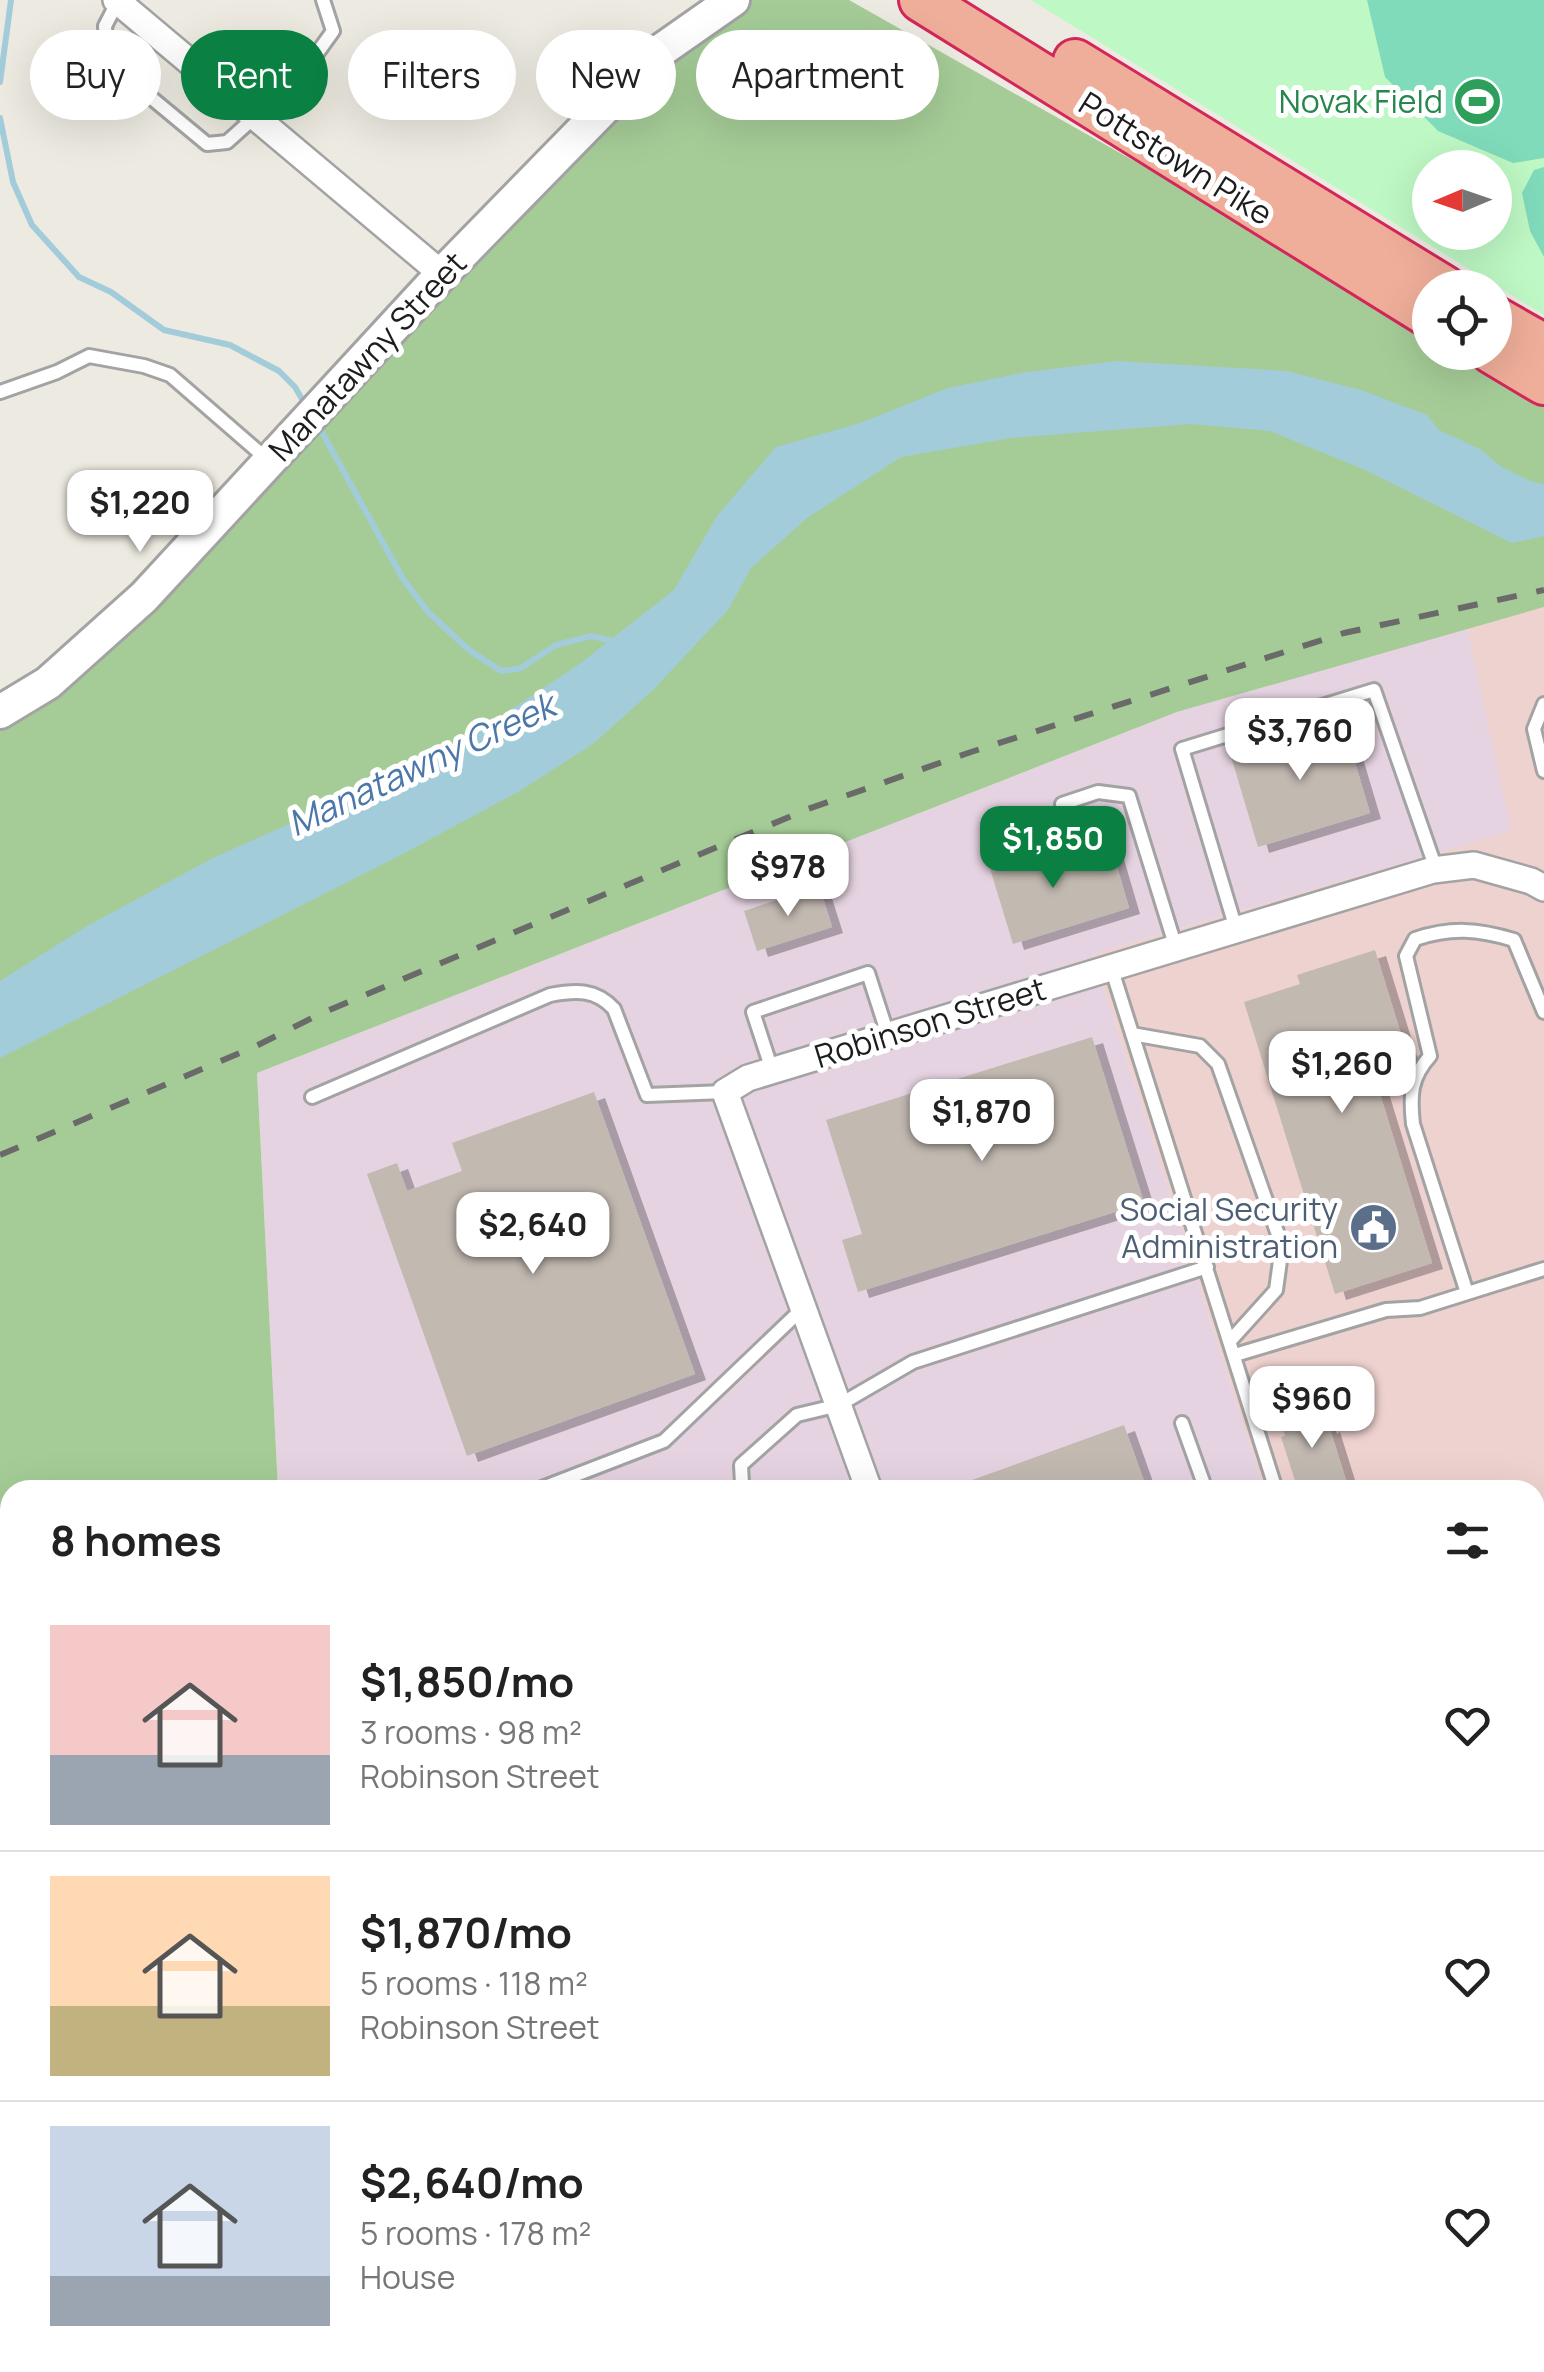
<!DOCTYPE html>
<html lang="en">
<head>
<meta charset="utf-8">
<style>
	body { margin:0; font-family:Manrope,sans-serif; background:#f2f2f2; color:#222; height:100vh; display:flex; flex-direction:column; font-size:38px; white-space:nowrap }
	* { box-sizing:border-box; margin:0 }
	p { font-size:32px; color:#767676 }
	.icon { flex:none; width:55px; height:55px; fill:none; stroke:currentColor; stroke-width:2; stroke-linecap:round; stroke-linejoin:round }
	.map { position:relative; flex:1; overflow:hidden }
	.details { position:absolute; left:0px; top:1480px; width:1545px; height:892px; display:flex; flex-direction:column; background:#fff; border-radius:30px 30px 0 0; box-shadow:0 10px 40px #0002 }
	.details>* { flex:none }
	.guide { position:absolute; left:30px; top:30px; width:1000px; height:90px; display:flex; gap:20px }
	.needle { width:65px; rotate:268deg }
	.tools { position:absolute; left:1412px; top:150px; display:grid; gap:20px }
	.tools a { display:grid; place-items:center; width:100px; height:100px; border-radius:50%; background:#fff; box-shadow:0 10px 40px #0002; font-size:50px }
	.price { position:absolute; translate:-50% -85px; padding:0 22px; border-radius:20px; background:#fff; color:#222; font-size:32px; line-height:65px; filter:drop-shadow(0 2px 5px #0008) }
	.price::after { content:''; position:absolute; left:50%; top:60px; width:30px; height:22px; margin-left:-15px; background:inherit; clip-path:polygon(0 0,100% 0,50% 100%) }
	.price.selected { background:#0b8043; color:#fff }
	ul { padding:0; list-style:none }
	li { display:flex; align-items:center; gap:30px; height:250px; padding:0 50px }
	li+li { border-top:2px solid #e0e0e0 }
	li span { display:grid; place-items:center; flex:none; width:280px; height:200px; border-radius:0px; color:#555 }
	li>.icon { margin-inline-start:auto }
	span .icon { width:120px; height:120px; fill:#fffc; stroke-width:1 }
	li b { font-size:42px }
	h2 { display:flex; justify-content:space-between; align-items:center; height:120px; padding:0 50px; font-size:42px }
	.tag { padding:0 35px; border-radius:45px; background:#fff; box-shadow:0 10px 40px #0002; font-size:35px; line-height:90px }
	.tag.selected { background:#0b8043; color:#fff }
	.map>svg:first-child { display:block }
	.commercial { fill:#eed2d0 }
	.industrial { fill:#e6d3e2 }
	.forest { fill:#a5cc97 }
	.park { fill:#bef8c4; fill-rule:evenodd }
	.pitch { fill:#80dbbb }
	.water { fill:#a2ccda }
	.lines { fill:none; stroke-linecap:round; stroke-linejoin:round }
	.stream { stroke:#a2ccda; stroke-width:6 }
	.building { fill:#c2b9b1; filter:url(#shadow) }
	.service-casing { stroke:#a3a3a3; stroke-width:18 }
	.minor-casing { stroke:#a3a3a3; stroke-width:30 }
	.tertiary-casing { stroke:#a3a3a3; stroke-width:38 }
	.trunk-casing { stroke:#d3275c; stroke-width:48 }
	.path { stroke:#f77c69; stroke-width:4; stroke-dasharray:5 5; stroke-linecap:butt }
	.service { stroke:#fff; stroke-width:12 }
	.minor { stroke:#fff; stroke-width:25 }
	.tertiary { stroke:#fff; stroke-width:32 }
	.trunk { stroke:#efae99; stroke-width:42 }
	.rail { stroke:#6a6a6a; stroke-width:6; stroke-dasharray:20 20; stroke-linecap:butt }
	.labels { text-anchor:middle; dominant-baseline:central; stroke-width:10; stroke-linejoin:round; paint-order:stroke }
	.leisure-label { font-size:32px; fill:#27864d; stroke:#fff; text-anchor:end }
	.street-label { font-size:32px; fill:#1c1c1c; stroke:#fff }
	.service-label { font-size:32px; fill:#4e5e75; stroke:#fff; text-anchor:end }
	.water-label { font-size:35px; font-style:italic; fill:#4b77a9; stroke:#fff }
</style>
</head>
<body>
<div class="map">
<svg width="1544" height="2372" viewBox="0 0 1544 2372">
	<defs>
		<filter id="shadow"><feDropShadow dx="11" dy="6" stdDeviation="0" flood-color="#0004"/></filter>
	</defs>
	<rect width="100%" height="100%" fill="#edeae1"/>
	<path class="commercial" d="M1544,607V1630L1535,1624V1490H1264L1093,954L1510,831L1467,628Z"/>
	<path class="industrial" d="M1467,628L1511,831L1093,954L1264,1490H278L257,1073L1177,712Z
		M1535,1624L1544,1630V2372H793L790,2363L1535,2362Z"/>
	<path class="forest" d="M745,0H849L1430,328V352L1473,353L1544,393V607L1177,712L257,1073L278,1490H10V2362H790L793,2372H0V700L144,597L442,274Z"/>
	<path class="park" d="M1031,0H1544V315ZM1430,168H1495V232H1430Z"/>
	<path class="pitch" d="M1367,0H1544V158L1513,163L1438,131L1385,77Z
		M1544,167V257L1530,231L1522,193L1534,170Z"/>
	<path class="water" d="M1116,361L1287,371L1361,390L1427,415L1439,430L1480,449L1500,466L1530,481L1544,484V536L1512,543L1363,469L1270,431L1191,424L1011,438L901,457L807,518L751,568L728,610L653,690L593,744L518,792L401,855L0,1058V981L87,926L213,858L444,755L582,662L674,590L717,516L776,447L860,423L948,388L1027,372Z"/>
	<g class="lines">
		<path class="stream" d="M0,82L11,0
			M0,118L13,182L32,225L79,277L111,292L164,330L230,345L279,371L295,387L306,406
			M318,425L403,579L428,612L469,650L501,671L511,670L521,668L556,645L591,636L617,642"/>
	</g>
	<path class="building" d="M1342,719L1370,813L1258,847L1230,753Z
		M1006,836L1011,855L1036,848L1043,871L1112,850L1129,908L1013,944L988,862L992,861L986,842Z
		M819,886L832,927L757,951L744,911Z
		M1375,950L1407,1054L1371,1065L1432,1263L1335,1294L1244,1002L1300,984L1297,975Z
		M1092,1037L1144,1203L858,1292L842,1240L862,1234L826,1120Z
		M594,1092L695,1374L467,1456L367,1174L397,1163L407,1191L462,1171L452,1143Z
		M1317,1402L1326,1428L1329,1426L1349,1490H1298L1281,1437L1285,1436L1279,1415Z
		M1124,1425L1147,1490H950V1488Z"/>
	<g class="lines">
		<defs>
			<path id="service" d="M118,1L105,26L107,61L207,144L227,142L256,116
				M262,120L300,77L333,31L323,0
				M0,392L57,372L89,356L144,366L170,375L268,460
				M1544,704L1534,729L1544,771
				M1062,804L1098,792L1129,796L1176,948
				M1236,929L1182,749L1374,690L1436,869
				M1111,967L1276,1490
				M1132,1034L1200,1046L1218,1064L1282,1246L1276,1290L1230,1341
				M772,1070L753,1012L868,973L888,1035
				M312,1097L550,995C576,990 596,989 614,1009L647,1095L725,1092
				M1467,1293L1413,1124C1410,1096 1410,1078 1430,1056L1406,956L1415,939C1451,927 1478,929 1514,940L1544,1012
				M1235,1355L1386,1310L1420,1308L1544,1269
				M1182,1423L1206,1490
				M537,1490L664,1441L802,1309
				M748,1490L742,1484L741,1465L797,1415L839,1405L913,1362L1207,1267
				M1535,1519L1544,1521
				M1535,1765L1544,1762
				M1535,2002L1544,1998
				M1535,2197L1544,2193
				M1113,2372L1144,2362
				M1225,2372L1238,2368L1239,2372"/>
			<path id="minor" d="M116,0L442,274
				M869,1490L725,1092L748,1078L1433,870L1474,865L1531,881L1544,888
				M1175,2362L1178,2372"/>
			<path id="tertiary" d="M0,712L48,683L144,597L442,274L660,51L733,0"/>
			<path id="trunk" d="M921,0L1430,316
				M1075,61L1445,288
				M1495,318L1544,346
				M1492,352L1544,383"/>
		</defs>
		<use href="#service" class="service-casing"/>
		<use href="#minor" class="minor-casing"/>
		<use href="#tertiary" class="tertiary-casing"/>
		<use href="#trunk" class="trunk-casing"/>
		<path class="path" d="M0,2311L10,2310"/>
		<use href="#service" class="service"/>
		<use href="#minor" class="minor"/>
		<use href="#tertiary" class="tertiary"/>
		<use href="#trunk" class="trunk"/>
		<path class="rail" d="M0,1155L256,1046L322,1013L808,809L971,752L1344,633L1544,590"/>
	</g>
	<defs>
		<symbol id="stadium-disc" viewBox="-11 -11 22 22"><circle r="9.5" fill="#2e9e5b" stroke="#fff"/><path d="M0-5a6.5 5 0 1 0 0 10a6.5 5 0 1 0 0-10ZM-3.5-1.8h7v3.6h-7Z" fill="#fff"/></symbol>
		<symbol id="civic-disc" viewBox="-11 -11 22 22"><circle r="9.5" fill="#5c6f8a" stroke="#fff"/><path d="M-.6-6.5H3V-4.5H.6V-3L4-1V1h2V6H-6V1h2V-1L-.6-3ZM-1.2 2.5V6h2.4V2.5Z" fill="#fff"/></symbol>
	</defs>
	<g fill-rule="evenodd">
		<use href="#stadium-disc" x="1450" y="74" width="55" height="55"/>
		<use href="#civic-disc" x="1346" y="1200" width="55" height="55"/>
	</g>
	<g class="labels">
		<g class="leisure-label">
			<text x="1443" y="101">Novak Field</text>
		</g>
		<g class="street-label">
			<text transform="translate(1176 158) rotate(32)">Pottstown Pike</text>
			<text transform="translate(367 356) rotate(-47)">Manatawny Street</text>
			<text transform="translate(930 1022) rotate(-17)">Robinson Street</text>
		</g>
		<g class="service-label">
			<text x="1338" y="1209">Social Security<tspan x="1338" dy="37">Administration</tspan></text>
		</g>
		<g class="water-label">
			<text transform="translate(421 764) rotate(-25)">Manatawny Creek</text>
		</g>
	</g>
</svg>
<div class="tools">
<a><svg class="needle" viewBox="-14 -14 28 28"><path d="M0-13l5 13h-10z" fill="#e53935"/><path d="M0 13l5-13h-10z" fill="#767676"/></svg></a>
<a><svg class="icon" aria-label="locate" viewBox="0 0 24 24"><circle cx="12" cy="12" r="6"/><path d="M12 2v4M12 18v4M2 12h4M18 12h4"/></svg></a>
</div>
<b class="price" style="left:140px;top:555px">$1,220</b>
<b class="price" style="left:1300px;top:783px">$3,760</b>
<b class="price selected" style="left:1053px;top:891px">$1,850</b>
<b class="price" style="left:788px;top:919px">$978</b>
<b class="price" style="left:1342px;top:1116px">$1,260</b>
<b class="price" style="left:982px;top:1164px">$1,870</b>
<b class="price" style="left:533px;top:1277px">$2,640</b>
<b class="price" style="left:1312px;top:1451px">$960</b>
<div class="guide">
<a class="tag">Buy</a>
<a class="tag selected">Rent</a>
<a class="tag">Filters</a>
<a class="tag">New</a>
<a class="tag">Apartment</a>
</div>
<section class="details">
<h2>8 homes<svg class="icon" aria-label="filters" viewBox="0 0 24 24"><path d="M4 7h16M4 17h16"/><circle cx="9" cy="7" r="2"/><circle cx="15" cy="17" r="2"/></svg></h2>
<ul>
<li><span style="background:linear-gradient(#f6c9c9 65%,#9aa5b1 0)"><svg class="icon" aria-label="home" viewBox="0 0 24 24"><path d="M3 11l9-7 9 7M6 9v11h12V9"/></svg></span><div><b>$1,850/mo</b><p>3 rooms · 98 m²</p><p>Robinson Street</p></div><svg class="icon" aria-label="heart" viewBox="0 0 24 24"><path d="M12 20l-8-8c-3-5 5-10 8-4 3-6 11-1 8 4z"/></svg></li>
<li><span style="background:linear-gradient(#ffd9b3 65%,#c2b280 0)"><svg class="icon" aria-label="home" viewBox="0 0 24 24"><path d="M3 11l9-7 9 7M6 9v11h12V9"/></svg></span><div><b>$1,870/mo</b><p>5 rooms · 118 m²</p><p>Robinson Street</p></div><svg class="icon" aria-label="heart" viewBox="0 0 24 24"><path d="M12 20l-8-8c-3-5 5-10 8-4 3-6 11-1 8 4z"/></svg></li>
<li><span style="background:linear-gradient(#c9d6e8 75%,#9aa5b1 0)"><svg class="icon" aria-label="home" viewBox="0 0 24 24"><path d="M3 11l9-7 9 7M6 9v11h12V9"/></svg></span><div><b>$2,640/mo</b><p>5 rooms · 178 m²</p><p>House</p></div><svg class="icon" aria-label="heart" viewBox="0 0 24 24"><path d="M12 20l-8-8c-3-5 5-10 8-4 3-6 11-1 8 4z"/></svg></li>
</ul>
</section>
</div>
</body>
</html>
